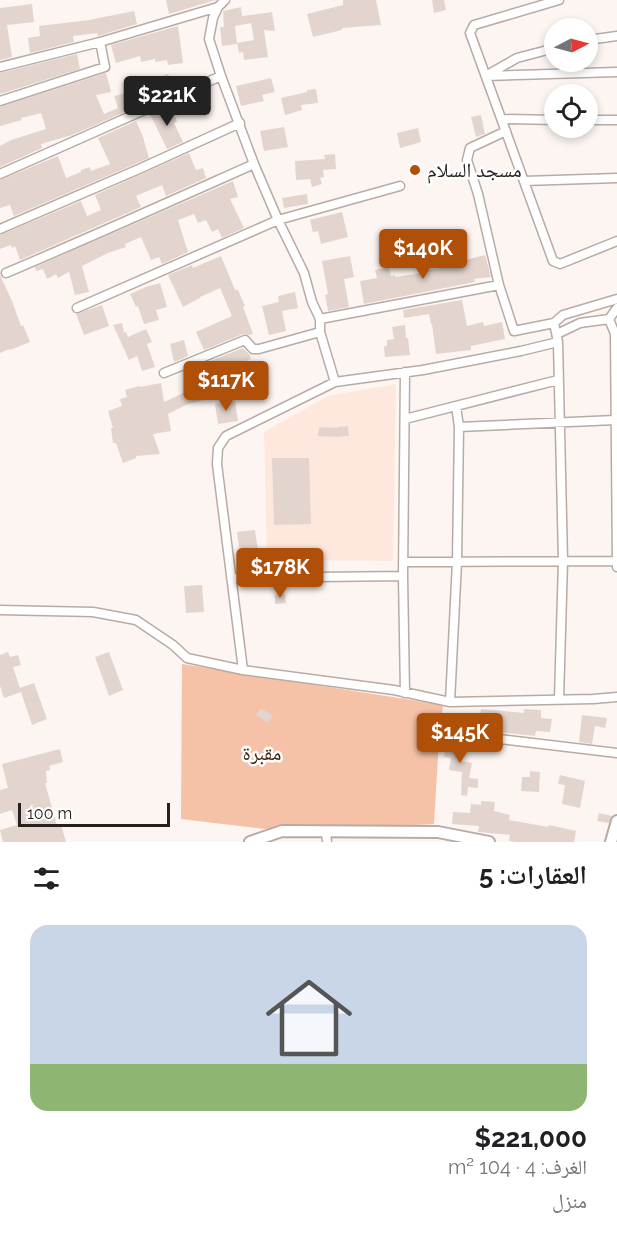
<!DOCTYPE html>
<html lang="ar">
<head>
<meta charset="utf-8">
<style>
	body { margin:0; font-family:Raleway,"Noto Naskh Arabic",sans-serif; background:#f2f2f2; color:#202124; direction:rtl; height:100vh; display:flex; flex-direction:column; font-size:22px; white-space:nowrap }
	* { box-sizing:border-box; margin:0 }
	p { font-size:20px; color:#757577 }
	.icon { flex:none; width:33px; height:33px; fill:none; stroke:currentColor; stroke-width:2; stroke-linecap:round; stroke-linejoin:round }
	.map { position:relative; height:842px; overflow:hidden; direction:ltr }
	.drawer { display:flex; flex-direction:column; background:#fff; flex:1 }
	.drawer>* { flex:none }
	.needle { width:39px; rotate:84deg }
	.fabs { position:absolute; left:544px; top:18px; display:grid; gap:12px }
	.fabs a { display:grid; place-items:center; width:54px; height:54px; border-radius:50%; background:#fff; box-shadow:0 3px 9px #0003; font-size:30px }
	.scale { position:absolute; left:18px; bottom:15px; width:152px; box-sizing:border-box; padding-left:6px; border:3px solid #26211e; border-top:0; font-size:16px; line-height:21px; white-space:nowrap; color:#26211e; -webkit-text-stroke:4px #fff; paint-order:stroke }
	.price { position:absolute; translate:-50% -51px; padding:0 14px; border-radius:6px; background:#af4f08; color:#fff; font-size:20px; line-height:39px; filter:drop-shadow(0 2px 3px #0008) }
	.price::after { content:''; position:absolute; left:50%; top:36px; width:18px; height:14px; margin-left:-9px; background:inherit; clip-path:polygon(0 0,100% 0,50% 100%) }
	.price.selected { background:#222; color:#fff }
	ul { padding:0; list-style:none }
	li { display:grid; align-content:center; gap:12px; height:318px; padding:0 30px }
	li span { display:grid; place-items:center; height:186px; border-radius:18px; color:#555 }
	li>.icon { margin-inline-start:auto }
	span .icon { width:108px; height:108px; fill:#fffc; stroke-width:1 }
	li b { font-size:26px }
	h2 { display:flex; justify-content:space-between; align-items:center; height:72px; padding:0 30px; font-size:26px }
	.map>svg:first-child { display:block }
	.built { fill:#fee8dd }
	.green { fill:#f6c2a7 }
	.building { fill:#e3d5ce }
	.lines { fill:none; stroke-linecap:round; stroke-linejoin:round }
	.minor-casing { stroke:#b8aba4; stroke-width:11 }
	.tertiary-casing { stroke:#b8aba4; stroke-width:14 }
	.minor { stroke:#fff; stroke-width:8 }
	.tertiary { stroke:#fff; stroke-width:10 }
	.poi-dot { fill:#af4f08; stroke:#fff; stroke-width:2 }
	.labels { text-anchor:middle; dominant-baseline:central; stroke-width:5; stroke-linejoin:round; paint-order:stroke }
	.poi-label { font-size:20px; fill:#26211e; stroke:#fff; text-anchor:start }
	.park-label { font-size:20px; fill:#432210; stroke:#fff }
</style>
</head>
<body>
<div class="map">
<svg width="617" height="842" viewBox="0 0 617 842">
	<rect width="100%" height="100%" fill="#fdf5f1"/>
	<path class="built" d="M396,384L393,561L267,560L264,432L328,396Z"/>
	<path class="green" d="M182,664L443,705L439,740L434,824L282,831L181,819Z"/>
	<path class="building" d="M166,0H216L169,14Z
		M343,0H376L381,25L342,28V30L313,37L307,14L343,5Z
		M432,0H444L446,10L434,13Z
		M32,4L34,22L7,25L12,57L0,60V8Z
		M241,7L242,16L272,12L275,31L264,30L268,57L244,60L243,52L239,53L237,43L254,40L251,23L235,26L237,44L222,46L220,27H224L223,11Z
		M134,11L137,24L98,36L97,33L73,36L74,42L30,53L28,38L40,36L39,26L89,20Z
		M178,26L183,63L168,65L167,60L155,62V59L141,62L140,56L116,63L111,45Z
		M77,54L80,69L0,94V73Z
		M106,73L111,92L96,95L104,114L118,108L114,96L130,92L134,108L72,135L41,144L42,148L0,167V146L11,140L46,129L41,113L21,118L22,120L0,126V107Z
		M168,74L174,90L155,98L149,82Z
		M271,78L275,92L262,95L264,101L241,106L236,86Z
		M316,89L318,103L301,105L302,110L285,115L281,98L307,92V90Z
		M171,105L177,122L174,123L183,142L167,149L150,114Z
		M481,115L485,134L476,137L471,117Z
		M136,121L143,137L149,158L14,216L10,205L0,208V180L58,156L66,178L81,172V170L90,167L91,171L110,164L98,138Z
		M284,127L288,147L264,151L260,131Z
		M418,128L421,142L400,148L397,133Z
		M189,153L196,170L203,168L206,178L166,196L162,185L136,196L141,207L20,260L15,246L12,248L11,245L0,249V235L81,201L87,216L101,210L95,195Z
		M335,154L336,169L323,170L324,177L320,178L322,184L312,187L310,179L296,180L295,161L325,159L324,155Z
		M233,181L238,197L230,199L244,228L222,238L218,229L212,232L206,220L198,223L194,214L178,220L188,252L162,264L159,257L151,260L141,237L125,244L126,247L108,253L82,266L89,292L75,295L69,272L58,278L56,274L47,279L43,269L36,271L35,267Z
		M307,194L308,204L284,208L282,198Z
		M342,212L348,237L321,244L318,231L313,232L310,220Z
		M485,255L491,277L474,279L475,282L364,304L360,281L377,278L375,270L389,267L391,276L395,275V277L421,273V271L441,268V266Z
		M221,256L235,290H238L245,306L243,307L253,334L249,335L243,334L204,350L196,332L232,316L220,288L200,297V298L183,307L168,275L192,265L193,268Z
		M350,256L354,277L344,279L349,307L328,311L325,295L328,294L322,261Z
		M0,275L12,301L21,326L23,325L30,342L10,350L9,349L0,353Z
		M160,283L167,307L156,310L159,320L144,324L138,306L136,307L130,294L146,287Z
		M295,292L298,308L282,311L286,331L269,335L262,306L279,302L278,296Z
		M462,300L467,326L483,322L484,326L502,322L505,339L471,346V350L436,354L432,324H431L429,314L404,318L403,310Z
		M102,305L109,326L84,335L76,314Z
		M122,323L124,333L126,332L128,337L146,329L152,342L147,344L155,367L142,371L137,356L129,360L113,325Z
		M405,325L406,338H408L410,355L385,357L384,346H387V340L394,339L392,327Z
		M184,340L188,356L174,362L170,344Z
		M243,348L250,355L251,359L246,361L248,368L237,372L236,370L221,375L223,379L205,385L208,399L188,404L168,414L171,431L153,434L160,454L136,456V458L123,463L116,443H113L111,428H113L108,411L122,406L120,399L127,397L125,390L139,386L140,387L161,383L164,402L190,390L183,372Z
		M235,401L238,421L218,424L215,404Z
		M348,426L349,436L336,437L318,436L319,427L338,428V427Z
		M272,458H309L311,524L274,525Z
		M255,530L259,558L241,560L237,532Z
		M202,585L204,612L186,613L184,586Z
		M285,594L286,603L275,604V595Z
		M8,652L10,657L18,655L21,665L13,667L20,688L34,683L47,719L32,725L21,692L4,698L0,686V655Z
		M109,652L123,690L109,696L95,657Z
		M261,708L273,716L268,723L256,715Z
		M481,709L524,713V709L541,710V718L552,719L550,732L536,731L535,736L479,730Z
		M582,715L607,718L605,728L595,726L592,744L579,742Z
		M448,720L457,722L455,728L451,731L446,730Z
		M447,738L464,741L461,761L472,763L469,778L478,779V788L468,787L467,796L461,795L462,772L449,770L451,758L444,757Z
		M60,749L63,762L49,766L50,770L46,771L47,783H45L57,826L61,825L66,842H3L0,830L17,825L12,810L0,814V790L8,788L2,764Z
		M530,771L540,772L539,792L521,791L522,777H530Z
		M560,775L585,781L580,808L562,804L565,785L558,784Z
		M481,801L495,802L494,811L510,815L509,820L548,827L549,825L576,831L574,842H516L509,841L510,835L478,832L479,826L452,824L453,812L470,813L471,804L481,805Z
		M599,813L612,816L609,823L597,821Z"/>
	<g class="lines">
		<defs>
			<path id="minor" d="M225,0L218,7L213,18L209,39L221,76L254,164L278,220L304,273L312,302L320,319V332L335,382
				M559,0L474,25L470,33L553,261L560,264L617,241
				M588,40L617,36
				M0,67L100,42L218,7
				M489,74L517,58L555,48
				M486,76L617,72
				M0,101L105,67L100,42
				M502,119L555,120
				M588,120H617
				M506,131L470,148L467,160L478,194L499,285L514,331L554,323L563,315L617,299
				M0,174L221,76
				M524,181L617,178
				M0,229L139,169L240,123
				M6,273C89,238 171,201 254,164
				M77,308L278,220L400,186
				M320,319L499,285
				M609,319L617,308
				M554,323L558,342L563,561L559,699
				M557,334L580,323L609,319L615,334L617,335
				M615,334L617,567
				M558,342L521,351L423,370L335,382L226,436L218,448L217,464L243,670L394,690L450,702L593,699L617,697
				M164,373L245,340L253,349H259L320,332
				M405,419L558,380
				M459,427L615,420
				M403,562L617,561
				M231,578L403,576
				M0,610L93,612L136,620L173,645L187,658L243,670
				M405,693L403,576L405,372
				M450,702L457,562L459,427L456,406
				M457,734L617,753
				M326,831L327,842"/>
			<path id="tertiary" d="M250,842L282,831L438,832L489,842
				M611,842L617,821"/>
		</defs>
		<use href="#minor" class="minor-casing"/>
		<use href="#tertiary" class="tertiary-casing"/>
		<use href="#minor" class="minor"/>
		<use href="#tertiary" class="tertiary"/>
	</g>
	<circle class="poi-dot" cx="415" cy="170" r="6"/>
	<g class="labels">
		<g class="poi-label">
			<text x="427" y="170">مسجد السلام</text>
		</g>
		<g class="park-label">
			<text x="262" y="753">مقبرة</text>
		</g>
	</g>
</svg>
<div class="fabs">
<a><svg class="needle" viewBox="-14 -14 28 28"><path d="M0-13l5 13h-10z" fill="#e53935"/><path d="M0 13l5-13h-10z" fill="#757577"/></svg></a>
<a><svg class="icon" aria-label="locate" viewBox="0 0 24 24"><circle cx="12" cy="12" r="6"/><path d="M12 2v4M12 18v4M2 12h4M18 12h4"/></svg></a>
</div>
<div class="scale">100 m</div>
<b class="price selected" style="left:167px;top:127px">$221K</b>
<b class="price" style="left:423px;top:280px">$140K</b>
<b class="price" style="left:226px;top:412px">$117K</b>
<b class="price" style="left:280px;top:599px">$178K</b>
<b class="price" style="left:460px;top:764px">$145K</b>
</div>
<section class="drawer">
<h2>العقارات: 5<svg class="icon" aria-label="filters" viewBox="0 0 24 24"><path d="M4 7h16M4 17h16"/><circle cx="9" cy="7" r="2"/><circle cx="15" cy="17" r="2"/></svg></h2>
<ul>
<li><span style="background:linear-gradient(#c9d6e8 75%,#8fb573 0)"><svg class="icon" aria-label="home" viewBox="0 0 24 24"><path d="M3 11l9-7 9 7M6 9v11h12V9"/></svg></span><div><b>$221,000</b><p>الغرف: 4 · 104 m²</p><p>منزل</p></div></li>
</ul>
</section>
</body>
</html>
